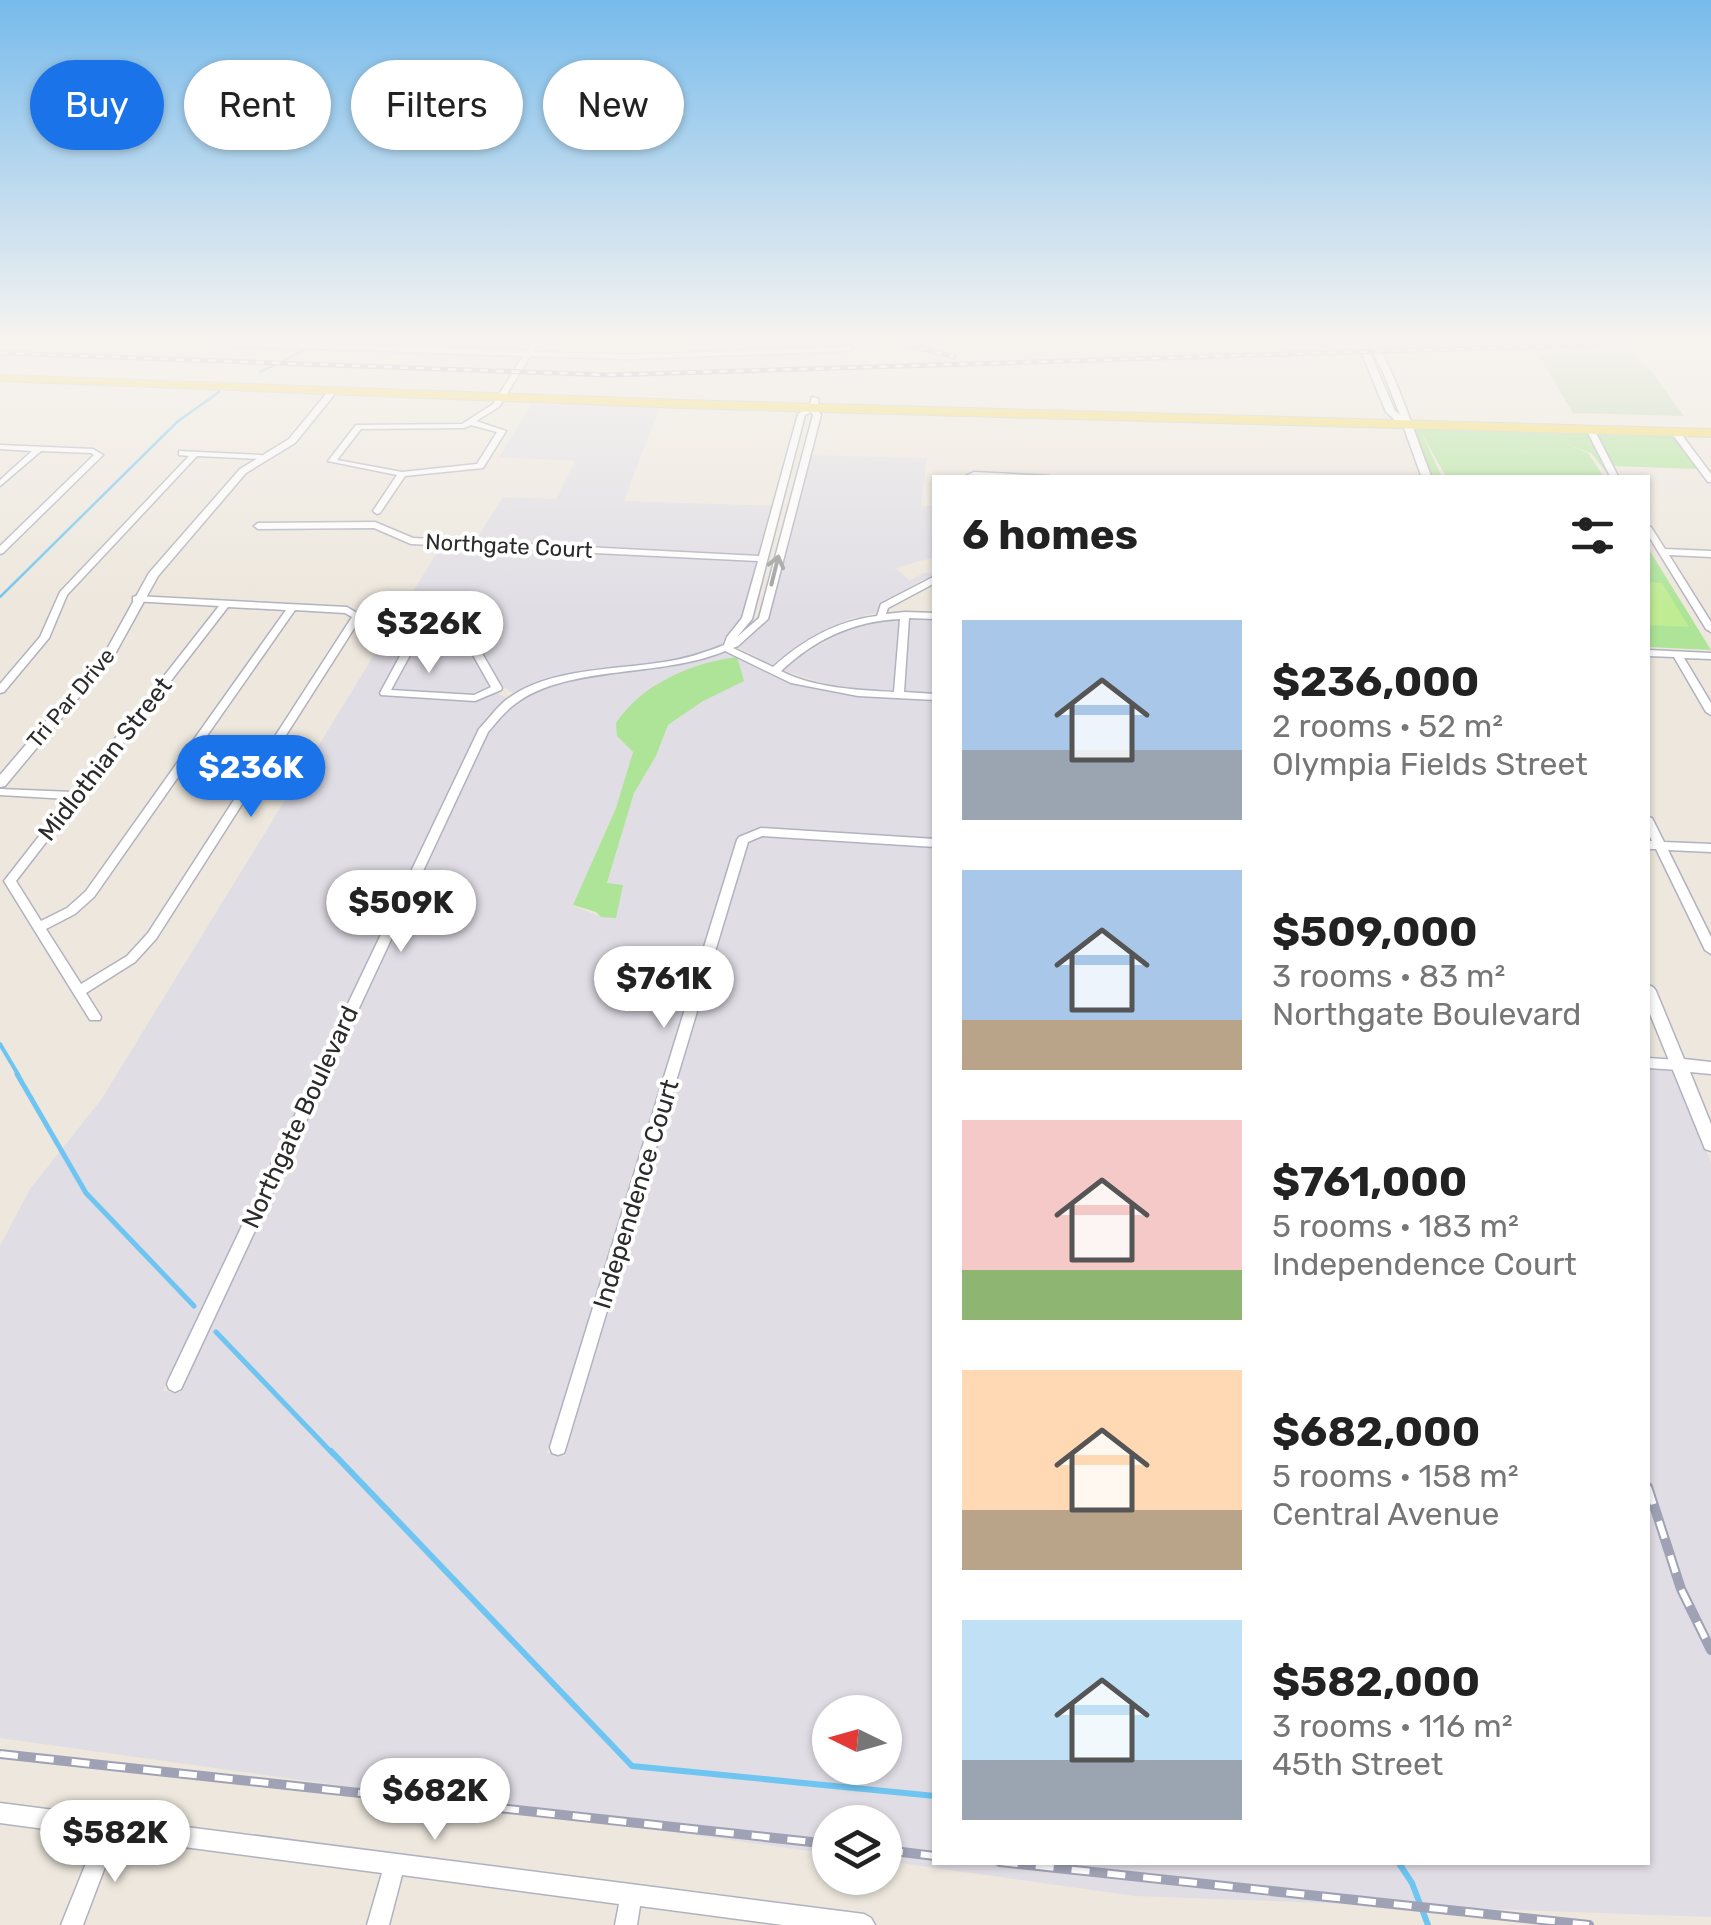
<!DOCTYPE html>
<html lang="en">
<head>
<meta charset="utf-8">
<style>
	body { margin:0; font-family:Rubik,sans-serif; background:#f2f2f2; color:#222; height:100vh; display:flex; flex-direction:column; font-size:38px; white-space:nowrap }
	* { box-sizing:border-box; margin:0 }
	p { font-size:32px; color:#767676 }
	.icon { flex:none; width:55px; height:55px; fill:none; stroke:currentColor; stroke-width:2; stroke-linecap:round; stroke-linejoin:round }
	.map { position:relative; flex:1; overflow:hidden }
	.drawer { position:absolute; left:932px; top:475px; width:718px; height:1390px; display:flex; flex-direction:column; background:#fff; border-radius:0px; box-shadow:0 2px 8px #0004 }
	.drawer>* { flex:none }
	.top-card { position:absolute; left:30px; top:60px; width:752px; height:90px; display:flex; gap:20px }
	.needle { width:65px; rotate:275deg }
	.tools { position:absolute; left:812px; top:1695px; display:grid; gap:20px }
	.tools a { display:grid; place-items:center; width:90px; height:90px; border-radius:50%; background:#fff; box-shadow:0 2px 8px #0004; font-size:50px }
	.price { position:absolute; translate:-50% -85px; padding:0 22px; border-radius:35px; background:#fff; color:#222; font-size:32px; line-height:65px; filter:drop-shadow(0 2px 5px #0008) }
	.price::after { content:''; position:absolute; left:50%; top:60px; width:30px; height:22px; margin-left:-15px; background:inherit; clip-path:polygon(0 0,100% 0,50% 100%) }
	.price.on { background:#1a73e8; color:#fff }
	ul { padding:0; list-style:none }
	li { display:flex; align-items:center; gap:30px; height:250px; padding:0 30px }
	li span { display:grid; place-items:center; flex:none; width:280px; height:200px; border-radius:0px; color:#555 }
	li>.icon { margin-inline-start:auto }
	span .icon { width:120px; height:120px; fill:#fffc; stroke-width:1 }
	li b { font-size:42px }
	h2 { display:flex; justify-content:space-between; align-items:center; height:120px; padding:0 30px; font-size:42px }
	.tag { padding:0 35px; border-radius:45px; background:#fff; box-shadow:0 2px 8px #0004; font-size:35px; line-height:90px }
	.tag.on { background:#1a73e8; color:#fff }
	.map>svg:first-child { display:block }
	.industrial { fill:#e0dde5; fill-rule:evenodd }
	.green { fill:#ade498 }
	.cemetery { fill:#c2d7b4 }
	.pitch { fill:#c0ec94 }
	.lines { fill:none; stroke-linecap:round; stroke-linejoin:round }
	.stream-far3 { stroke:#6ec5f1; stroke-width:2.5 }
	.stream-far2 { stroke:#6ec5f1; stroke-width:4 }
	.stream-far1 { stroke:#6ec5f1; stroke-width:5 }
	.stream { stroke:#6ec5f1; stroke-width:6 }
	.minor-casing { stroke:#b1b2bf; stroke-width:3 }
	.tertiary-casing { stroke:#b1b2bf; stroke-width:3 }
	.primary-casing { stroke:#c8c8c8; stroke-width:2 }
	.minor { fill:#fff; fill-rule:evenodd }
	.tertiary { fill:#fff; fill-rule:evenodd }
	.primary { fill:#f3da5c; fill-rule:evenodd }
	.rail-far1-casing { stroke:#9fa1b5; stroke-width:5 }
	.rail-casing { stroke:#9fa1b5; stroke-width:10 }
	.rail-far1 { stroke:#fff; stroke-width:2.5; stroke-dasharray:8; stroke-linecap:butt }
	.rail { stroke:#fff; stroke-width:6; stroke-dasharray:18; stroke-linecap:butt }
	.oneway { stroke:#a0a0a0 }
	.labels { text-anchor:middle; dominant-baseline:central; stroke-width:8; stroke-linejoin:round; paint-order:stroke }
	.far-street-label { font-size:22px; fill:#2b2b2b; stroke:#fff }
	.street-label { font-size:25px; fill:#2b2b2b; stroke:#fff }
</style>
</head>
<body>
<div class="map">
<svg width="1711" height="1925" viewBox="0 0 1711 1925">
	<rect width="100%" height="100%" fill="#ede7dd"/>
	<path class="industrial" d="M7,339H869L878,352L618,364L4,341Z
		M532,404L660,406L624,501L782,506L769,555L474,543L503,497L556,499L575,461L499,457Z
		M805,455L927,458L921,506H935V557L895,568L910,581L923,573H935V577L921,580L880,605L876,613L849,619L772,665L734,645L758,625Z
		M441,546L768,560L753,615L740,632L724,644L678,659L564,675L517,695L503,687L479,647L484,634L414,630L380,693L383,696L475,700L496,693L510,699L493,711L478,731L163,1391L180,1392L489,731L510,707L536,691L567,680L682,664L727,649L780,677L810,687L857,695L935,700V839L761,829L738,838L547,1453L565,1456L749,842L761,836L935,846V1862H1648V1068L1673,1070L1711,1162V1917L1135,1896L885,1861V1822H830V1854L0,1738V1246L30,1189L101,1100ZM703,701L668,725L656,756L634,793L607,884L616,917H602L573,906L616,808L633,752L617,736ZM830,1712H885V1768H830Z
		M900,617L894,692L830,686L780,669L857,623Z
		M910,617L935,619V694L905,692Z
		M423,633L472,636L469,649L491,687L475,695L392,691Z"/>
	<path class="green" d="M1409,426L1587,433L1610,477L1591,453L1564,443L1588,453L1604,477H1446L1421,432L1442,477H1431Z
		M1596,433L1673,434L1699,469L1612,466Z
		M1648,548L1711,650L1648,647Z
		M737,657L744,681L703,701L668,725L656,756L634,793L607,883L623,885L616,918L601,917L596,912L573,905L616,808L633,752L617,736L616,723C642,684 691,663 737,657Z"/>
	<path class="cemetery" d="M1630,353L1651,371L1684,416L1573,413L1539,356Z"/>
	<path class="pitch" d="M1648,582L1662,583L1689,627L1648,625Z"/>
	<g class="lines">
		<path class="stream-far3" d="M260,372L307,349
			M0,597L177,422L219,392"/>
		<path class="stream-far2" d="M0,1044L19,1076"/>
		<path class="stream-far1" d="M17,1074L86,1193L194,1306
			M216,1332L333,1454"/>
		<path class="stream" d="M331,1451L632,1766L935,1796
			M1398,1862L1412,1883L1428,1925"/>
		<defs>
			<path id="minor" d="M197,339L526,351L534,339H540L533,352L629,355L849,347L852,349L849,351L629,359L530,356L499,407L476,421L506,431L483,468L405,476L380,513L377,514L373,511L397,475L328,461L356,425L462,424L493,404L523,356L212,345ZM471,425L497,432L477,464L402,472L337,460L361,429L464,428Z
				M1361,339H1452L1449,341L1359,342L1358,341Z
				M812,397L819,399L817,408L821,415L768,619L738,646L733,648L773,667C803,640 836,621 877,616L881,604L935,576V583L888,608L886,614L905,612L935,613V619L909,618L904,692L935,694V700L858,696L791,683L725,651C661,678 568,664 515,704C505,711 496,723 488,732L181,1389L175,1392L169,1389L167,1384L169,1379L479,729C488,720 496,708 506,700C547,668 615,670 664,662C685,659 704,653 724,645L727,637L742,618L758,561L411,544L374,528L258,529L254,526L258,523L375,522L413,538L759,556L798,414L809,407ZM811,412L813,415L759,618L737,637L752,619L805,415ZM900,619L894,692C857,690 814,688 781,671C815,639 853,621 900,619Z
				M1588,429L1595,431L1619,478H1611L1587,431Z
				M1673,431H1679L1711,474V482H1708L1673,435Z
				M0,445L93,449L103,455L3,553L0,554V546L94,455L91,453L41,451L0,486V480L32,451L0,449Z
				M179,451L261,455L265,457L261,459L197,456L67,595L49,638L4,692L0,693V684L40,637L60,592L189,456L179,455Z
				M974,472L1049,476L1053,478H961Z
				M1648,526L1651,527L1665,549L1711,551V557L1669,555L1711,622V632L1706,629L1648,535Z
				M136,596L347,607L362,616L156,939L135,962L86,993L101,1017L100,1020H90L4,881L68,799L0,795V789L73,792L219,606L133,601V597ZM228,607L286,610L86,891L67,908L41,921L16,881ZM295,610L345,613L352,617L148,933L127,956L81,984L46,929L75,914L94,897Z
				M419,627L482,631L484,633L479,648L502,688L501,690L475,701L381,695L380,693L414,630ZM422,633L473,636L469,648L491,687L474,695L391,690Z
				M1648,650L1711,653V659L1684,658L1711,703V715L1706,712L1674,657L1648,656Z
				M1648,817L1652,818L1664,842L1711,844V852L1668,850L1711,937V954L1705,950L1656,849H1648V841H1652L1648,832Z
				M761,828L935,839V847L762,836L748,842L566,1447L564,1453L558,1455L552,1453L550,1447L737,840L739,837Z
				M1648,1058L1678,1060L1683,1061L1685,1065L1683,1069L1678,1070L1648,1068Z
				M0,1803L864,1914L871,1918L875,1925H783L640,1906L637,1925H615L619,1904L402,1875L389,1925H367L382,1873L116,1838L83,1925H61L97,1836L0,1823Z"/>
			<path id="tertiary" d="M1356,339H1364L1395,411L1400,415L1383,372L1366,339H1374C1400,382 1413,431 1432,478H1422L1404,428L1386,412Z
				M331,388L338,390L295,443L246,473L158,576L115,654L5,786L0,787V775L106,651L149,573L240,469L289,439Z
				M1648,985L1653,987L1656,991L1684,1059L1711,1062V1074L1690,1072L1711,1124V1151L1705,1149L1703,1144L1648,1009Z"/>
			<path id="primary" d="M0,375L683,400L1711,429V437L683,408L0,381Z"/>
		</defs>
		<use href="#minor" class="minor-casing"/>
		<use href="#tertiary" class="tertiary-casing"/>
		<use href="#primary" class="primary-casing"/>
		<use href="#minor" class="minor"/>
		<use href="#tertiary" class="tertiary"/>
		<use href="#primary" class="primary"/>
		<defs>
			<path id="rail-far1" d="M888,339L954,357
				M0,353L609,375L1711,341"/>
			<path id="rail" d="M1648,1487L1681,1589L1711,1650
				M0,1754L830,1844
				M885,1850L935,1856
				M1000,1862L1589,1925"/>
		</defs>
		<use href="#rail-far1" class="rail-far1-casing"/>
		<use href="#rail" class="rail-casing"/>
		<use href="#rail-far1" class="rail-far1"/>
		<use href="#rail" class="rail"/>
	</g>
	<defs><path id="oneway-shaft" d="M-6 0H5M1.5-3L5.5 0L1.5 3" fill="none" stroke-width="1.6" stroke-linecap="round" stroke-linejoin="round" transform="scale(2.5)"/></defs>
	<use class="oneway" href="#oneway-shaft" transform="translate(775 570) rotate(-76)"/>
	<linearGradient id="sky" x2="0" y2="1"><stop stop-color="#77bbec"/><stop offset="0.56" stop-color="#f7f4f0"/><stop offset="1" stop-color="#f7f4f0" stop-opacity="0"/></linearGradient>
	<rect width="1711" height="608" fill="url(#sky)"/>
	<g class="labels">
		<g class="far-street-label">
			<text transform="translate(509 546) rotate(3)">Northgate Court</text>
			<text transform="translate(71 698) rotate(-50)">Tri Par Drive</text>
		</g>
		<g class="street-label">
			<text transform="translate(105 759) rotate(-52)">Midlothian Street</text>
			<text transform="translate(300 1117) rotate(-65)">Northgate Boulevard</text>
			<text transform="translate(636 1194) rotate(-73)">Independence Court</text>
		</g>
	</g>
</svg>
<div class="tools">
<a><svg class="needle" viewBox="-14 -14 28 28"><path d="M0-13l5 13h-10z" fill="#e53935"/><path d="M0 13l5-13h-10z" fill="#767676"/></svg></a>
<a><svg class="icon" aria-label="layers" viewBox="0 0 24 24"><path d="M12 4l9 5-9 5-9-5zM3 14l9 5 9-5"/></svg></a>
</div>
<b class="price" style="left:429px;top:676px">$326K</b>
<b class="price on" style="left:251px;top:820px">$236K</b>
<b class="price" style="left:401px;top:955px">$509K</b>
<b class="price" style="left:664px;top:1031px">$761K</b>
<b class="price" style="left:435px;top:1843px">$682K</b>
<b class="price" style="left:115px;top:1885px">$582K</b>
<div class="top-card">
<a class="tag on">Buy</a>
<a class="tag">Rent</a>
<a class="tag">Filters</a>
<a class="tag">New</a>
</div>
<section class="drawer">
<h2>6 homes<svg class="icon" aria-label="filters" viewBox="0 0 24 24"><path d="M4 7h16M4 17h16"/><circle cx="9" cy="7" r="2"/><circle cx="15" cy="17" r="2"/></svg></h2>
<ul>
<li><span style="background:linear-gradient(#a9c7e8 65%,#9aa5b1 0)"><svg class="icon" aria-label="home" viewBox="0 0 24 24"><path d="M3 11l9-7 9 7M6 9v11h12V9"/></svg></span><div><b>$236,000</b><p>2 rooms · 52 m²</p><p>Olympia Fields Street</p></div></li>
<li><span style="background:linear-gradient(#a9c7e8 75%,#b9a48a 0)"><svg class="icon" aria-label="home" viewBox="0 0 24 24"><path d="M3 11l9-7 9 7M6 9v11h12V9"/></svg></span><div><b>$509,000</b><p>3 rooms · 83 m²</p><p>Northgate Boulevard</p></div></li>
<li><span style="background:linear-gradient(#f6c9c9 75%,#8fb573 0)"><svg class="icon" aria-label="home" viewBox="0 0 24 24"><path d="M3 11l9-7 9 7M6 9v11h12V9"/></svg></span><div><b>$761,000</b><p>5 rooms · 183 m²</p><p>Independence Court</p></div></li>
<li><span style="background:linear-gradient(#ffd9b3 70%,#b9a48a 0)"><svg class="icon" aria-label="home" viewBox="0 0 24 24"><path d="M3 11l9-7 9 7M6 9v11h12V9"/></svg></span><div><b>$682,000</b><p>5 rooms · 158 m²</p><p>Central Avenue</p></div></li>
<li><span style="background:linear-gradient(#bfe0f5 70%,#9aa5b1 0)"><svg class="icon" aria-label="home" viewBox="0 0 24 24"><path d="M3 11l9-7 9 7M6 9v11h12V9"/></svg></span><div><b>$582,000</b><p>3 rooms · 116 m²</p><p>45th Street</p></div></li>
</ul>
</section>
</div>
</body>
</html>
